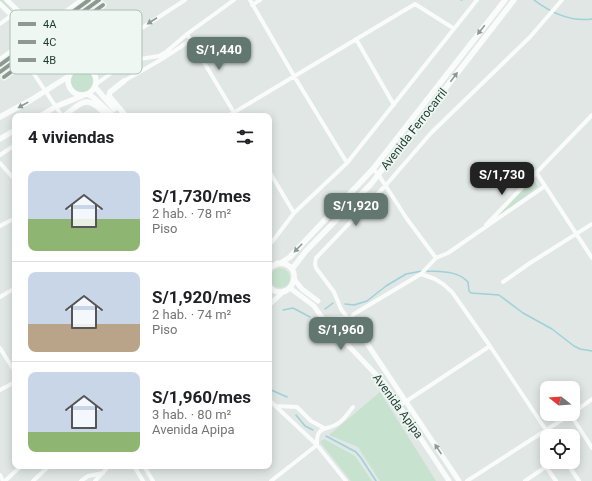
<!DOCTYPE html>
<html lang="es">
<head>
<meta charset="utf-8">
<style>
	body { margin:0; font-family:Roboto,sans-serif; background:#f2f2f2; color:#202124; height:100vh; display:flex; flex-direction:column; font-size:15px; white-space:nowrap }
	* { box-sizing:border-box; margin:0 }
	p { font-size:13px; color:#757577 }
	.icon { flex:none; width:22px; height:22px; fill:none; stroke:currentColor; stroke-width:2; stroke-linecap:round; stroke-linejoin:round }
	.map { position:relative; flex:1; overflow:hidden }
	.details { position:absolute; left:12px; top:113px; width:260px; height:356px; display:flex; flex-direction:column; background:#fff; border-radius:8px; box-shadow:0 2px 10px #0003 }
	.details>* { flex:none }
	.needle { width:26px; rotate:287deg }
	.controls { position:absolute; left:540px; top:381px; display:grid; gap:8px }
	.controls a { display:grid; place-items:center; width:40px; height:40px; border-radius:8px; background:#fff; box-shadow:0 2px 10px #0003; font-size:20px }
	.price { position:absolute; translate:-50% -34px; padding:0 9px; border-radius:8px; background:#627770; color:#fff; font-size:13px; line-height:26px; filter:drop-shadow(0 1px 2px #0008) }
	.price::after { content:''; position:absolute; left:50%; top:24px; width:12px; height:9px; margin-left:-6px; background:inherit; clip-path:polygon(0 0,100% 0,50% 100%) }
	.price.active { background:#222; color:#fff }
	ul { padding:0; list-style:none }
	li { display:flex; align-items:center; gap:12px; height:100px; padding:0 16px }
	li+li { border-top:1px solid #e0e0e0 }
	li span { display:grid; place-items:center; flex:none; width:112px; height:80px; border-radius:8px; color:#555 }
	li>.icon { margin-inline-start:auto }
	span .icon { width:48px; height:48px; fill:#fffc; stroke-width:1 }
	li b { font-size:17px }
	h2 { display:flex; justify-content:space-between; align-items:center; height:48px; padding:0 16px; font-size:17px }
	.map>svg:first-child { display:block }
	.green { fill:#c8e2d0 }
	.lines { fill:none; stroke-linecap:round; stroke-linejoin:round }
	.stream { stroke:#9ed1d8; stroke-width:1.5 }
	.minor { stroke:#fafbfb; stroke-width:4 }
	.tertiary { stroke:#fafbfb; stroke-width:5 }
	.secondary { stroke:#fafbfb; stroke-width:5.5 }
	.trunk { stroke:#c2cac8; stroke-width:6 }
	.bus-1-casing { stroke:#eef7f2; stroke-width:7 }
	.bus-2-casing { stroke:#eef7f2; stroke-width:7 }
	.bus-3-casing { stroke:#eef7f2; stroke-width:7 }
	.bus-1 { stroke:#8f9991; stroke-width:4 }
	.bus-2 { stroke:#8f9991; stroke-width:4 }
	.bus-3 { stroke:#8f9991; stroke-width:4 }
	.oneway { fill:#8c9a96 }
	.labels { text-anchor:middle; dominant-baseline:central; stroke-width:3.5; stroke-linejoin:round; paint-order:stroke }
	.street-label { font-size:12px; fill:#1e3a32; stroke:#eef7f2 }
	.key { fill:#eef7f2; stroke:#b0beb8; stroke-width:1 }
	.key-label { font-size:11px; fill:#1e3a32 }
</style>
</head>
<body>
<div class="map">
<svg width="592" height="481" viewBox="0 0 592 481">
	<rect width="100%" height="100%" fill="#e0e7e4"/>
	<path class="green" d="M0,0H2L31,28L30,29Z
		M30,43L32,45L0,68V64Z
		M71 81a11 11 0 1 1 22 0a11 11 0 1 1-22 0Z
		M533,179L538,187L498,216Z
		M270 278a10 10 0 1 1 20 0a10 10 0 1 1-20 0Z
		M340,323L346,325L351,332L343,335L333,329L328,324Z
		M380,392L436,481H380L358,447L329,435Z
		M324,439L355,456L372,481H351L320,442Z"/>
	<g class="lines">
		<path class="stream" d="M461,0H462
			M534,0C551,13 570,22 592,19
			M426,271C441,272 457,270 468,282L469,291L471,293L499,295L523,313L552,329L574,346L580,349L592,351
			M345,304L354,305L367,301L386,286L406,274L422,271
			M325,309L333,303
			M283,310L293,308L310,317
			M269,389L287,397
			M296,415L305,426L313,430
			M326,436L356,452L361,458L376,481"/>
		<path class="minor" d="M250,0L294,76L347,163
			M252,5L260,0
			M0,24L12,15
			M187,34L236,116
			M356,39L394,105
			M22,56L62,116
			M0,59L81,0
			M82,67L105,57L125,39L185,0
			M124,81L162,59L191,40
			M95,85L117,69L140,59L159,56L166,52L187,34L234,0
			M228,116L415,4L453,28
			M0,155L15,145
			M0,163L15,180
			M373,169L378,174L407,219L436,258
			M269,171L294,213
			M536,172L592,258
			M486,225L592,115
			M0,226L15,218
			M269,242H272L294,213L347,163L477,0
			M421,274L435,279L443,284L452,292L490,346L550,436
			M503,282L530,263L592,224
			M0,297L15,288
			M323,319L342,318L348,320
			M349,320L341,309L334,292L316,268L315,264L316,258L386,185L431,133L530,37L562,0
			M349,320L354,314L421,274L436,258L448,253L545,186
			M0,348L15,372
			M0,390L15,382
			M269,400L317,445L346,481
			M276,406L297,407L311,421L324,428
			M399,406L490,346
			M573,413L592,399
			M571,415L592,448
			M566,462L579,481
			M134,466L143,481
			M144,466L153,481
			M546,467L556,481
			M0,475L3,481
			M5,481L21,466
			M33,481L49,466
			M81,481L88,476L103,473
			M95,481L109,466
			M271,481L317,445C316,423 328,432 340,422C345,418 349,412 353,407
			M467,481L571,414
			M525,481L553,462"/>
		<path class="tertiary" d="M7,0L76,68
			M0,4L71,73
			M294,279L302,289L318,301
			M290,288L314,306L323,319L384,383L449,481
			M269,305L284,291
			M349,320L362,336L459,481"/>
		<path class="secondary" d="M68 81a14 14 0 1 1 28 0a14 14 0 1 1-28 0Z
			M124,81L110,92L109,96L126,116
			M95,87L114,109
			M88,94L94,98L113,116
			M40,116L57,106L82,96
			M64,116C85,99 88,96 107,116
			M0,117L31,100L69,76
			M0,139L15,130
			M281,263L290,257L373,169L505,0
			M269,268L278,263C308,263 291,307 269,287
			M292,269L306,251L371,184L514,0"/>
		<path class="trunk" d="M0,72L99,0"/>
		<defs>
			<path id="bus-1" d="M0,72L99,0"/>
			<path id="bus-2" d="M4,77L103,5"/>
			<path id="bus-3" d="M0,65L89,0"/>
		</defs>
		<use href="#bus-1" class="bus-1-casing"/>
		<use href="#bus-2" class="bus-2-casing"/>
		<use href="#bus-3" class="bus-3-casing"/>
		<use href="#bus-1" class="bus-1"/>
		<use href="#bus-2" class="bus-2"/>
		<use href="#bus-3" class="bus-3"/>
	</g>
	<defs><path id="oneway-solid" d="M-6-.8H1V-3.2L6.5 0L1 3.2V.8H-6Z"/></defs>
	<g class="oneway">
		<use href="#oneway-solid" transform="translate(152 21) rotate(147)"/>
		<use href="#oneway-solid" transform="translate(481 30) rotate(129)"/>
		<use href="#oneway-solid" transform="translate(454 77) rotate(-53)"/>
		<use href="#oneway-solid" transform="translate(23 105) rotate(151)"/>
		<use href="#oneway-solid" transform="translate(298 248) rotate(134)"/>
		<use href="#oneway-solid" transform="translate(438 449) rotate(-124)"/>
	</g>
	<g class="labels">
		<g class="street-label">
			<text transform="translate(414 129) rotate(-52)">Avenida Ferrocarril</text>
			<text transform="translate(398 406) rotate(54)">Avenida Apipa</text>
		</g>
	</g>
	<rect x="10" y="10" width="132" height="64" rx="6" class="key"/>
	<rect x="18" y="22" width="18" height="4" fill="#8f9991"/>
	<rect x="18" y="40" width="18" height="4" fill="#8f9991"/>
	<rect x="18" y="58" width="18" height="4" fill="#8f9991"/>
	<g class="key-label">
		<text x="43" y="28">4A</text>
		<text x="43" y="46">4C</text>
		<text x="43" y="64">4B</text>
	</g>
</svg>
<div class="controls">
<a><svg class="needle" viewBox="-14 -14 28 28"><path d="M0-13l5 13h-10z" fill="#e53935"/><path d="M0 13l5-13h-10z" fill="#757577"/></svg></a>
<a><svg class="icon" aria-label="locate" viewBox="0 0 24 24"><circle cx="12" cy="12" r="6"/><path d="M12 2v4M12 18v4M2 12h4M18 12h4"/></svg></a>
</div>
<b class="price" style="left:219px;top:71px">S/1,440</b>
<b class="price active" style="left:502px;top:196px">S/1,730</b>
<b class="price" style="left:356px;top:227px">S/1,920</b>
<b class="price" style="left:341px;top:351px">S/1,960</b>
<section class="details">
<h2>4 viviendas<svg class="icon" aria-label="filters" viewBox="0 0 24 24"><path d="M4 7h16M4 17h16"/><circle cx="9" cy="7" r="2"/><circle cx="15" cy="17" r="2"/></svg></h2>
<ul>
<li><span style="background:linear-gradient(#c9d6e8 60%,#8fb573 0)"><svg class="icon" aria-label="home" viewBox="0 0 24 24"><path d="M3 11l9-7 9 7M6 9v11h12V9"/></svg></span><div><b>S/1,730/mes</b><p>2 hab. · 78 m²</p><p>Piso</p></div></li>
<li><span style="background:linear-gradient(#c9d6e8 65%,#b9a48a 0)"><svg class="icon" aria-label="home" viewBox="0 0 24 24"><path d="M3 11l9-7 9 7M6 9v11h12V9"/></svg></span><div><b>S/1,920/mes</b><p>2 hab. · 74 m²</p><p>Piso</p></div></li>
<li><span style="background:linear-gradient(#c9d6e8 75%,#8fb573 0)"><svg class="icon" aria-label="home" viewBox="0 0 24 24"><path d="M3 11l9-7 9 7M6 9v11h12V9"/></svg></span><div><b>S/1,960/mes</b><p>3 hab. · 80 m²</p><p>Avenida Apipa</p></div></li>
</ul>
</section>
</div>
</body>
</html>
